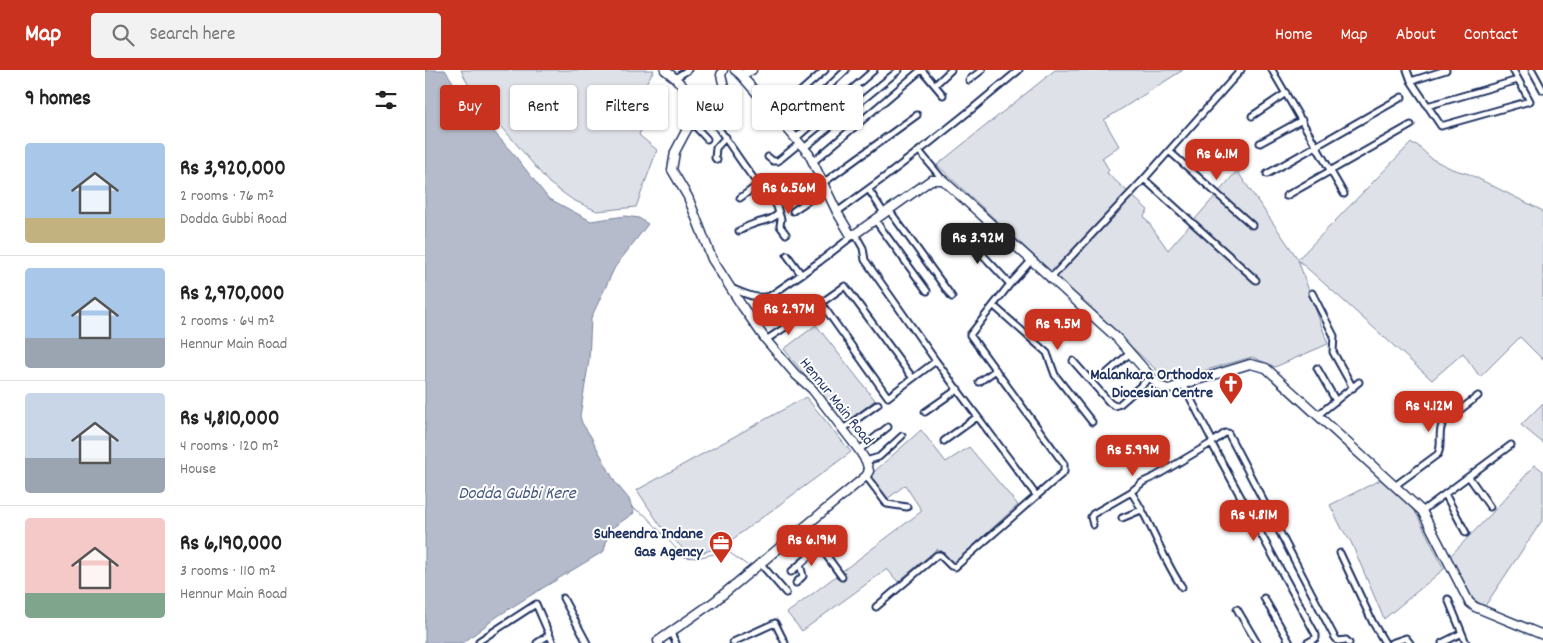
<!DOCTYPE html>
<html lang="en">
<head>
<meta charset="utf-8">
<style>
	body { margin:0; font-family:Dekko,sans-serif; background:#f2f2f2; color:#222; height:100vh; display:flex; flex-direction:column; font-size:19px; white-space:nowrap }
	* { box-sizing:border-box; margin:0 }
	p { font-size:16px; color:#767676 }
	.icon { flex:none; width:28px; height:28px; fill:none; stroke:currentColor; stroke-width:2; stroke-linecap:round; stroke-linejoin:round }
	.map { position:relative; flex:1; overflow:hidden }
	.drawer { display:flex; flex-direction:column; background:#fff; width:425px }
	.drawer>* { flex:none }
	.banner { position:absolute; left:15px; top:15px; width:475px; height:45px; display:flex; gap:10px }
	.price { position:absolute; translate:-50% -42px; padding:0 11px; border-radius:10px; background:#c8321e; color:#fff; font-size:16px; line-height:32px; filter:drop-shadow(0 1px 2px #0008) }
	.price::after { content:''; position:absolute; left:50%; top:30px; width:15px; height:11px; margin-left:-8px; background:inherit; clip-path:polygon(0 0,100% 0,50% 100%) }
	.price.current { background:#222; color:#fff }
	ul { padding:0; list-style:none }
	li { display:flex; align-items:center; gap:15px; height:125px; padding:0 25px }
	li+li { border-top:1px solid #e0e0e0 }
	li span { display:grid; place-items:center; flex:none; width:140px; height:100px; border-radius:5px; color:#555 }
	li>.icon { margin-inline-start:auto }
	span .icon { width:60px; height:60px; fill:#fffc; stroke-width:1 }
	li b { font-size:21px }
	h2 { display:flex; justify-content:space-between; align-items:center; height:60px; padding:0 25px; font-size:21px }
	.chip { padding:0 18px; border-radius:5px; background:#fff; box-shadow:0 1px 4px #0004; font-size:18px; line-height:45px }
	.chip.current { background:#c8321e; color:#fff }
	header { display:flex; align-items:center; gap:30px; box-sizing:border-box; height:70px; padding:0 25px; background:#c8321e; color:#fff }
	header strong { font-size:24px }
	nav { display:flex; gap:28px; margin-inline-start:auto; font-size:18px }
	.search { width:350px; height:45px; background:#f2f2f2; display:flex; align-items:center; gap:12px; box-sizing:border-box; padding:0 18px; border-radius:5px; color:#767676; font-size:19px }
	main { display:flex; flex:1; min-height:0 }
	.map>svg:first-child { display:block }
	.green { fill:#dee1e7; stroke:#7c88a2 }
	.water { fill:#b5bbca; stroke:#77839f }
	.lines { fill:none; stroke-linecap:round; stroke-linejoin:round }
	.stream { stroke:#77839f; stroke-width:1 }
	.street-casing { stroke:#1b2f5e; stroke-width:9 }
	.secondary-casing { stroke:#1b2f5e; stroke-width:11 }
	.street { stroke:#fff; stroke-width:5 }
	.secondary { stroke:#fff; stroke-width:8 }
	.labels { text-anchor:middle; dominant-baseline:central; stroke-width:4; stroke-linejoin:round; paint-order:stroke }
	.poi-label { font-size:16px; font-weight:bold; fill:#1b2f5e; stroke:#fff; text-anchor:end }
	.street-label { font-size:16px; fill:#1b2f5e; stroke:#fff }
	.water-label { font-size:18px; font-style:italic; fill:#49597e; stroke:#fff }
</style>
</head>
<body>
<header>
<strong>Map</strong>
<div class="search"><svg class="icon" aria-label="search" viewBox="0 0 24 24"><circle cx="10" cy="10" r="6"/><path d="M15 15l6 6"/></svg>Search here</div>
<nav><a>Home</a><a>Map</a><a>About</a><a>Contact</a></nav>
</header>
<main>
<section class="drawer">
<h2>9 homes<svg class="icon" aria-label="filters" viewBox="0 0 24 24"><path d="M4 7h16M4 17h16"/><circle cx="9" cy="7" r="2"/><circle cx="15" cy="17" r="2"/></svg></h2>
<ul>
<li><span style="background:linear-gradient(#a9c7e8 75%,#c2b280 0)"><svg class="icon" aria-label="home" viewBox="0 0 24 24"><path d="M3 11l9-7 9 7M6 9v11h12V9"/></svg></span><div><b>Rs 3,920,000</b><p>2 rooms · 76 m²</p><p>Dodda Gubbi Road</p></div></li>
<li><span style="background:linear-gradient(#a9c7e8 70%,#9aa5b1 0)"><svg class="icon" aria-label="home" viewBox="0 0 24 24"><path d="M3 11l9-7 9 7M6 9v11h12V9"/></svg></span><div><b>Rs 2,970,000</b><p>2 rooms · 64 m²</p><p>Hennur Main Road</p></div></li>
<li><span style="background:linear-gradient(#c9d6e8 65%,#9aa5b1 0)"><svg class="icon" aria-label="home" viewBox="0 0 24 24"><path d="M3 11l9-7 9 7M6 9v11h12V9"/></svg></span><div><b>Rs 4,810,000</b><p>4 rooms · 120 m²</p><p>House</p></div></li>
<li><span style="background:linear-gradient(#f6c9c9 75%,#7fa58c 0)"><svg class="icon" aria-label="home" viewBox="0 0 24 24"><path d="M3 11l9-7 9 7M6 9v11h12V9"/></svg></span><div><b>Rs 6,190,000</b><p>3 rooms · 110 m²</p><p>Hennur Main Road</p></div></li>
</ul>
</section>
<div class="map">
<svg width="1118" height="573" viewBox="0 0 1118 573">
	<rect width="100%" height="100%" fill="#fff"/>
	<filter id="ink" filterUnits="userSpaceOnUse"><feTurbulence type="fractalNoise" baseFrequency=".02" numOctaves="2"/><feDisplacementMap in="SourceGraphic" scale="10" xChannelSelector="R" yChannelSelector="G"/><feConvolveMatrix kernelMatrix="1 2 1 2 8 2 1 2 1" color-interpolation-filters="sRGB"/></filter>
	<g filter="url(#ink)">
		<path class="green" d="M36,0H229L203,42L218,55L214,65L232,80L211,137L172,141L148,130L124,113L46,20Z
			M630,0H758L679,50L694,76L677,88L684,100L682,103L723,140L719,146L743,180L812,101L873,189L986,73L992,75L1007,89L1027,99L1044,104L1118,141V290L1095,267L1055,307L1038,283L1007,310L873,190L903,274L850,297L827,287L743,311L512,95Z
			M391,255L450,330L418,355L359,279Z
			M381,327L426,382L297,477L265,486L235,455L212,420Z
			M1118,333V373L1096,355Z
			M496,360L521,392L544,377L593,435L528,494L512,479L473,512L462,499L377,561L362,543L497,441L480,415L461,430L443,407Z
			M1110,395L1118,401V449L1060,536L1044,527L1025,486L1066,444Z
			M957,409L991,443L1019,499L959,549L926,472L917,459L905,435Z"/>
		<path class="water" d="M0,0H20L35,23L91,87L123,128L166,151L200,146L214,148L223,154L190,197L166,248L164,290L155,346L157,353L165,365L190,412L204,429L209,443L184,460L179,481L103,527L73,546L38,573H0Z"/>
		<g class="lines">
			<path class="stream" d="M206,437L220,445L259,487L271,488L302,481L322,495"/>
			<defs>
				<path id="street" d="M497,0L518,25
					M847,0L919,124
					M982,0L986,11L1016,56L1105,31L1088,0
					M1107,0L1118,20
					M250,8L263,0
					M544,10L557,0
					M986,11L1021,0
					M510,15L526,0
					M1002,36L1093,10
					M281,41C298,63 312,87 329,109C338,120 351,128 354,143C346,152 336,150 326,155C322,156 318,159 314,161
					M350,44L400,0
					M827,46L861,23
					M267,53L282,69
					M361,57L421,0
					M371,68L449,0
					M835,73L877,50
					M379,78L474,0
					M744,81L827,155
					M495,82L518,110
					M343,87L348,91H353L375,73
					M292,90L290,88L291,78L301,67
					M388,92L496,0
					M842,104L977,27
					M719,109L831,210
					M398,113L492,45
					M444,120L459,143
					M861,126L986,55
					M315,128L334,114
					M464,140L527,227
					M368,141L390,126L391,124L384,113L394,104
					M412,142C475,97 535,50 594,0
					M354,143L356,149L355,156L361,164
					M450,150L502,221
					M522,177L534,166L539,165L585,214
					M362,185L376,204
					M625,209L719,109L816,0
					M306,218C318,223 331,230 345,226L394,192L430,164L438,178L440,190L511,291L611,425
					M887,223L909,266L908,282L928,318
					M569,236L622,283L630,305L667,352
					M648,262L666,245
					M341,270L377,246
					M648,291L685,333L690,336L695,334L726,307
					M892,298L911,331
					M680,305L705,283
					M487,307L420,216L396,233L463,327L511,291
					M554,312L571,300
					M500,342L533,319
					M893,345L934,312
					M418,359L453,334
					M519,371L552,347
					M788,372L800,363H803L909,566L913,571L921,570L924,573
					M787,374L891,565V568L882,573
					M434,380L463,357
					M441,391L454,387L477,366
					M441,406L462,434L482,437
					M1044,407L1065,437
					M971,415L1013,384C1018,374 1012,363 1018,353L1053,326
					M1020,424L1041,463
					M997,441L1086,375
					M697,448L716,440
					M668,455L666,447L668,444L706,422
					M380,456L417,507
					M915,483L948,553L960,573
					M335,493L361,523
					M366,502L395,477
					M371,513L378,506L375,494
					M757,517C736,487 727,452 706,422L718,412L731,406L788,372L758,314
					M138,528L162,573
					M839,528L865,573
					M1023,529L1041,573
					M451,537L512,485H515L526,496L530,497L639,402V394L545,265L585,214L606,191
					M812,539L832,573
					M246,563L251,573
					M54,571L111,534L128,573
					M112,573L124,565
					M309,573L308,572L350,553L360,573
					M966,573L981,568L985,573
					M1017,573L1037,563"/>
				<path id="secondary" d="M240,0L250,8L281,41
					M310,0L316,5L384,84L412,142L425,164H430L506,110H518L692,268L734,316L743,319L825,294L841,298L997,441L1044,532L1050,537L1118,565
					M316,5L327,0
					M234,573L233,571L290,531L441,406L444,401L441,391L434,380L387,319L371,305L341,270L317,236L287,189L263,127L247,100L250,82L260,63L265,54L281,41L300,21L296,5L298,0"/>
			</defs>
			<use href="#street" class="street-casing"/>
			<use href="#secondary" class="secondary-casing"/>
			<use href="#street" class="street"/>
			<use href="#secondary" class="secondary"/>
		</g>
	</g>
	<defs>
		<symbol id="church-pin" viewBox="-11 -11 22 30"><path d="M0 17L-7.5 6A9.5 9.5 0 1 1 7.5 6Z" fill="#c8321e" stroke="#fff"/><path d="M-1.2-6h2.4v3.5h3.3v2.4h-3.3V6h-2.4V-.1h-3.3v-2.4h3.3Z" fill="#fff"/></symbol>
		<symbol id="office-pin" viewBox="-11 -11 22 30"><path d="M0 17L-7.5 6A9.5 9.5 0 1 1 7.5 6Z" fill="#c8321e" stroke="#fff"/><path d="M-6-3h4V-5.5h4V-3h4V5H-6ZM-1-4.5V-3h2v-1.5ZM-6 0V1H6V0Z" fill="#fff"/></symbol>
	</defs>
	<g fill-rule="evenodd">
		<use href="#church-pin" x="792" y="300" width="28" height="38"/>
		<use href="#office-pin" x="282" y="459" width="28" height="38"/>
	</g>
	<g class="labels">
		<g class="poi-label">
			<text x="788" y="305">Malankara Orthodox<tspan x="788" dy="18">Diocesian Centre</tspan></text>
			<text x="278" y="464">Suheendra Indane<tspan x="278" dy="18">Gas Agency</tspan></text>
		</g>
		<g class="street-label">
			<text transform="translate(411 332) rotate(51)">Hennur Main Road</text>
		</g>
		<g class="water-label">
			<text x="92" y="424">Dodda Gubbi Kere</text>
		</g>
	</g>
</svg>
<b class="price" style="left:792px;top:111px">Rs 6.1M</b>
<b class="price" style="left:364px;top:145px">Rs 6.56M</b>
<b class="price current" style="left:553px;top:195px">Rs 3.92M</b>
<b class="price" style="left:364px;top:266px">Rs 2.97M</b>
<b class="price" style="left:633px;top:281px">Rs 9.5M</b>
<b class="price" style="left:1004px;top:363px">Rs 4.12M</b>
<b class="price" style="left:708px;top:407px">Rs 5.99M</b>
<b class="price" style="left:829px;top:472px">Rs 4.81M</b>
<b class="price" style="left:387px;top:497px">Rs 6.19M</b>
<div class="banner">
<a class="chip current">Buy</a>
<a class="chip">Rent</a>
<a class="chip">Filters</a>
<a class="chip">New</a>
<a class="chip">Apartment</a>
</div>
</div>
</main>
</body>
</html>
